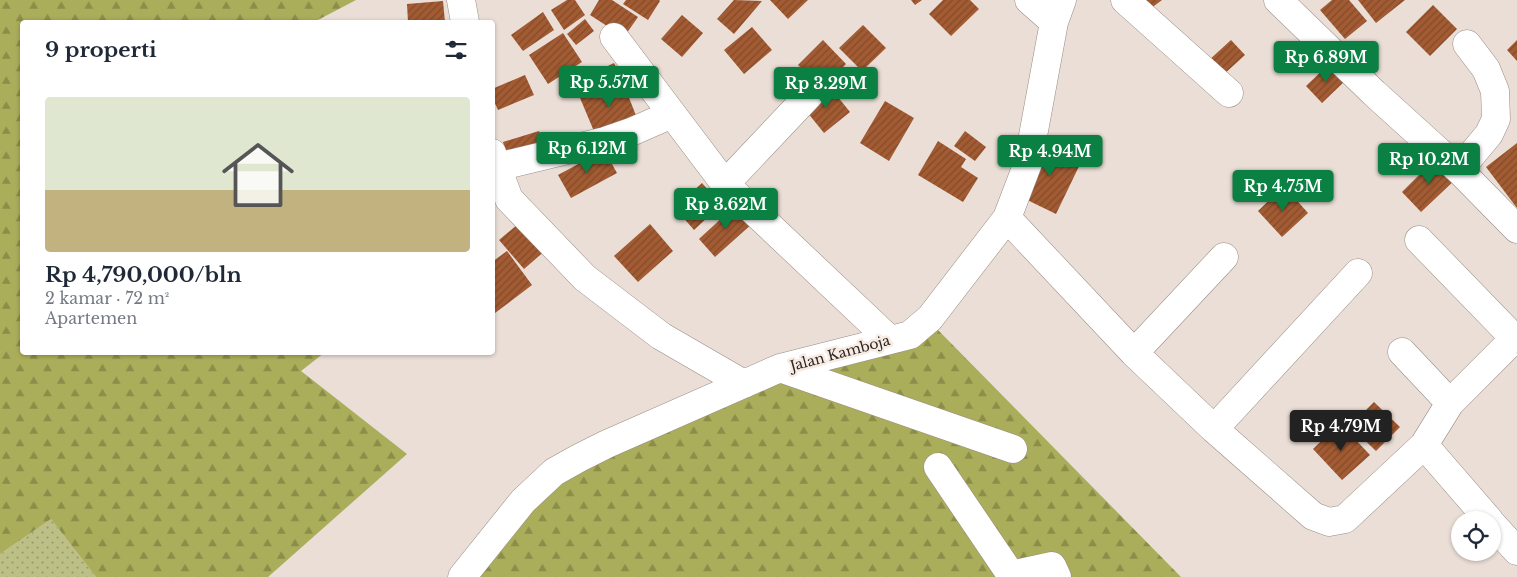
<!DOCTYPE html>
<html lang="id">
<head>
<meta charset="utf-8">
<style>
	body { margin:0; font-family:"Libre Baskerville",serif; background:#f6f6f7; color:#1f2937; height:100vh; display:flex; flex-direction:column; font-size:19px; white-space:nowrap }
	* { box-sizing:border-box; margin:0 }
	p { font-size:16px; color:#747a83 }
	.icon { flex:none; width:28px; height:28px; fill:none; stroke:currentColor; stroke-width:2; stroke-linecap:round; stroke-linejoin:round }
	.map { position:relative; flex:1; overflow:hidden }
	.details { position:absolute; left:20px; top:20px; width:475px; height:335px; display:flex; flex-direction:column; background:#fff; border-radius:5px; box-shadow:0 1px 4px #0004 }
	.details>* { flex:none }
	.tools { position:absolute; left:1451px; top:511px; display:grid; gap:10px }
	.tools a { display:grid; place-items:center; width:50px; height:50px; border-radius:50%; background:#fff; box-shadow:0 1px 4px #0004; font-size:25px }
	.price { position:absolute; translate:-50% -42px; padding:0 11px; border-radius:5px; background:#0b8043; color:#fff; font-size:16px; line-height:32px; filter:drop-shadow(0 1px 2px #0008) }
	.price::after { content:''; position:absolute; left:50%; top:30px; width:15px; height:11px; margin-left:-8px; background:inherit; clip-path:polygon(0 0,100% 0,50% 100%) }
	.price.selected { background:#222; color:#fff }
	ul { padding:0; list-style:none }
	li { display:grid; align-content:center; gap:10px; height:265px; padding:0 25px }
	li span { display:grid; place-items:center; height:155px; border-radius:5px; color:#555 }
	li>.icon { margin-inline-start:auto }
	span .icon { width:90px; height:90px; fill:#fffc; stroke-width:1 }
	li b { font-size:21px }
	h2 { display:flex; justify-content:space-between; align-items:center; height:60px; padding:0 25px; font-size:21px }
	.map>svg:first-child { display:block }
	.grass { fill:url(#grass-dots) }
	.forest { fill:url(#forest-firs) }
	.building { fill:url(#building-hatch) }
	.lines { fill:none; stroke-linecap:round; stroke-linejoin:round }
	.street-casing { stroke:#988d85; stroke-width:29 }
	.street { stroke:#fff; stroke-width:28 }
	.labels { text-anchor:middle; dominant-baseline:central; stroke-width:5; stroke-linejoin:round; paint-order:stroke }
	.street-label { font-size:14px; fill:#2c2724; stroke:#f7ebe3 }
</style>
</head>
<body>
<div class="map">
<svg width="1517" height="577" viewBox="0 0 1517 577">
	<defs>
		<pattern id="grass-dots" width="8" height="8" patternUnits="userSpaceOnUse" patternTransform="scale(1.25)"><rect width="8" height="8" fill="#bdc086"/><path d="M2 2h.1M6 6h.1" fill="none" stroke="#9a9c6d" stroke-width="1.8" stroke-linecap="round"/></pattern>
		<pattern id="forest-firs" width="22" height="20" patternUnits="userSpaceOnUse" patternTransform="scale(1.25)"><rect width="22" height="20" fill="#aaad59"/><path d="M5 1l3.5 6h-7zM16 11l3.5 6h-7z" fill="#8b8d49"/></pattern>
		<pattern id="building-hatch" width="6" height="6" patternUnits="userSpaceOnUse" patternTransform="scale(1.25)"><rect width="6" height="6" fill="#a25b32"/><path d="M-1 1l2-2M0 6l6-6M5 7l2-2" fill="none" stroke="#844b2a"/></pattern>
	</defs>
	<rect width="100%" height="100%" fill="#eaded6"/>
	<path class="grass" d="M51,519L96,577H0V554Z"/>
	<path class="forest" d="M0,0H356L314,22H22V352L324,353L301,371L407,454L268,577H96L51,519L0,554Z
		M938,330L1181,577H458L532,486L742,379Z"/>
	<path class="building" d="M567,0H575L585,15L564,30L551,10Z
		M599,0H612L638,17L624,37L590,15Z
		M626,0H659L660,1L648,20L623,4Z
		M734,0L762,1L734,34L717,19Z
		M770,0H808L788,19Z
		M911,0H922L915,5Z
		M943,0H970L979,9L951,36L929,14Z
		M1143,0H1162L1150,9Z
		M1332,0H1349L1367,21L1345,39L1320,10Z
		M1358,0H1405L1376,23Z
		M443,1L445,22H408L407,4Z
		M1433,5L1457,29L1430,56L1406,32Z
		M543,12L554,30L523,51L511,35Z
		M682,15L703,33L682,57L661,39Z
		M585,19L594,31L576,45L567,34Z
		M863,25L886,48L862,71L839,48Z
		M752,27L772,50L744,74L724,50Z
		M563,33L582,62L548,84L529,55Z
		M823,40L846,64L822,89L798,65Z
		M1231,40L1245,55L1222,76L1208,61Z
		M1517,40V61L1507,50Z
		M614,63L621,76L580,96L573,83Z
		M1330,63L1347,79L1322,103L1306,86Z
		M525,75L534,95L498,110L492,97V89Z
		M622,80L637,118L596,136L580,98Z
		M829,86L850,112L824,133L803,107Z
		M885,101L914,118L889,161L860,143Z
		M539,131L543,144L507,155L503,142Z
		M965,131L986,147L975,161L954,146Z
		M1044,140L1083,158L1056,214L1017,195Z
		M938,141L966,159L961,167L978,178L963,202L918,175Z
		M1517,143V208L1486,167Z
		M604,150L617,173L571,198L558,175Z
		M1437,157L1457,178L1421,212L1402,192Z
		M702,183L721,205L694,230L675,208Z
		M1284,186L1308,213L1282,237L1258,211Z
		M737,204L754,222L715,257L699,239Z
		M523,220L547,249L524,269L499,240Z
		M650,224L673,251L638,282L614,256Z
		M507,251L532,285L495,313L492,310V262Z
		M1374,402L1400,427L1376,451L1350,426Z
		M1340,423L1370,455L1342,480L1313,449Z"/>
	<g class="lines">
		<defs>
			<path id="street" d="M461,0L465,22
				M1029,0L1054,22
				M1125,0L1229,93
				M1278,0L1374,93L1459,170L1517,229
				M614,37L725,184L889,339
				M492,153L497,167L605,141L631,132L672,114
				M497,167L509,199L585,278L661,336L744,384
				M1459,170L1489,134L1496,119L1495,91L1486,69L1467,44
				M725,184L812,92
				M1007,218L1134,353L1214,429L1313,516L1329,522L1345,519L1424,445L1489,520
				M1419,240L1515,339
				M1402,352L1450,403
				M1134,353L1224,257
				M780,368L1013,449
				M1214,429L1358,273
				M1424,445L1450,403L1517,336
				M938,467L1011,575L1052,566L1057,577
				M1492,524L1517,551
				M462,577L523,501L554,472L579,458L607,444L780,368L910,335L930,318L1007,218L1028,163L1054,22L1062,0"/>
		</defs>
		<use href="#street" class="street-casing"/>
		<use href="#street" class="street"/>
	</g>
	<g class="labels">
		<g class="street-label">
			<text transform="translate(840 353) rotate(-15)">Jalan Kamboja</text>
		</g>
	</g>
</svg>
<div class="tools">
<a><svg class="icon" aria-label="locate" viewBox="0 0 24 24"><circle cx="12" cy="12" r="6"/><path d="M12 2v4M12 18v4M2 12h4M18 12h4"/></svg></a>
</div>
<b class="price" style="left:1326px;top:83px">Rp 6.89M</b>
<b class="price" style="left:609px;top:108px">Rp 5.57M</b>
<b class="price" style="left:826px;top:109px">Rp 3.29M</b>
<b class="price" style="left:587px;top:174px">Rp 6.12M</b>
<b class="price" style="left:1050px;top:177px">Rp 4.94M</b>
<b class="price" style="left:1429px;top:185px">Rp 10.2M</b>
<b class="price" style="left:1283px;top:212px">Rp 4.75M</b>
<b class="price" style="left:726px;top:230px">Rp 3.62M</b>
<b class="price selected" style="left:1341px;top:452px">Rp 4.79M</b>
<section class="details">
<h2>9 properti<svg class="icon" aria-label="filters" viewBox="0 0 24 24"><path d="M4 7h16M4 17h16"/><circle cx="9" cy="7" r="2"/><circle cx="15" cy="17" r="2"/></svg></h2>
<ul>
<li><span style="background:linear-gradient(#dfe7d0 60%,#c2b280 0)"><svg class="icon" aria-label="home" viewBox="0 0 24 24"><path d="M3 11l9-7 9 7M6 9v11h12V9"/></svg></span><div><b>Rp 4,790,000/bln</b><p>2 kamar · 72 m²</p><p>Apartemen</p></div></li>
</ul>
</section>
</div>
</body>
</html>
